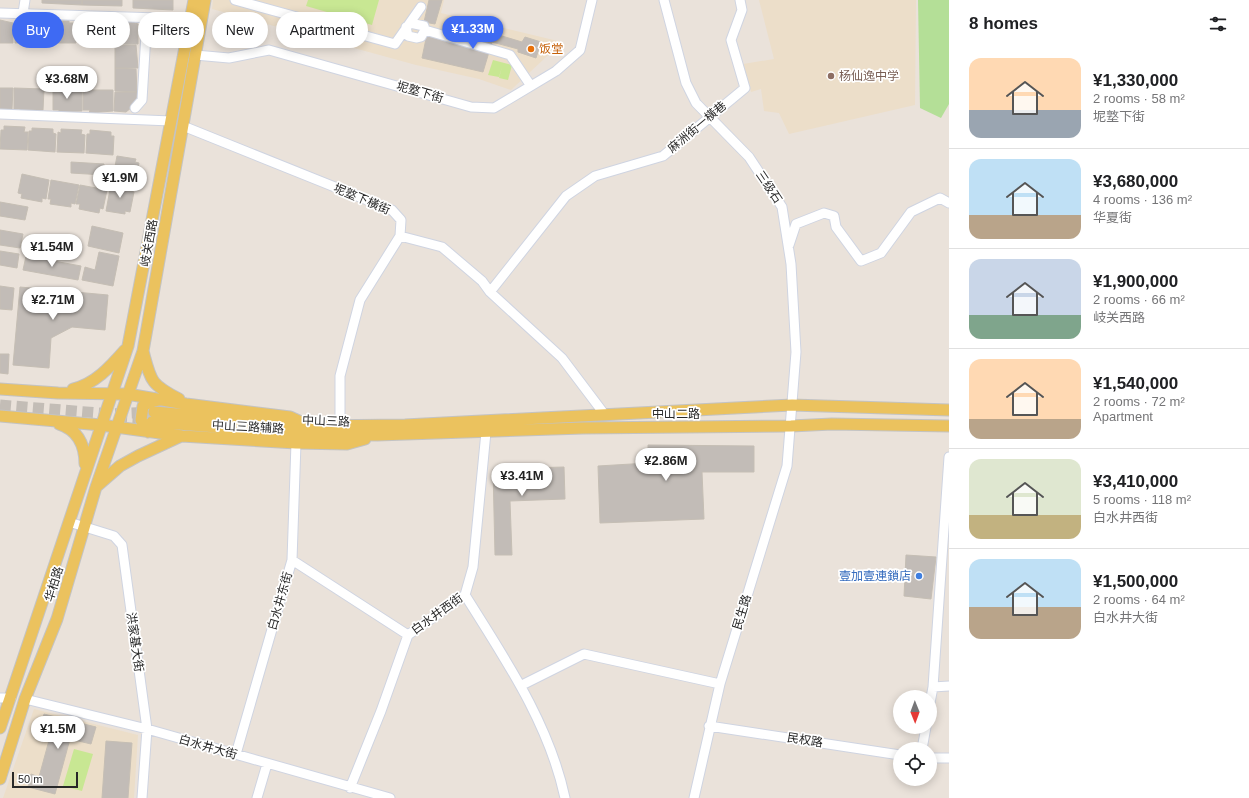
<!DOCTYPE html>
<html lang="en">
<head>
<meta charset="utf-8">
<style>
	body { margin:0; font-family:Helvetica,"Noto Sans SC",sans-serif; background:#f6f6f6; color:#202124; height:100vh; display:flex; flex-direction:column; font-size:15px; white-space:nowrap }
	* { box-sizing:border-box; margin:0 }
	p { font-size:13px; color:#757577 }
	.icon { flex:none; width:22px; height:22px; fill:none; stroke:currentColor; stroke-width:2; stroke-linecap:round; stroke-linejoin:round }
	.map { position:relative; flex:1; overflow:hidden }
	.side { display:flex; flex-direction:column; background:#fff; width:300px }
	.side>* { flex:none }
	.hud { position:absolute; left:12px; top:12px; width:380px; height:36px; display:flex; gap:8px }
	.needle { width:26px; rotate:179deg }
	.buttons { position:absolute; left:893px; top:690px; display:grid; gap:8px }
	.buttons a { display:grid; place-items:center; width:44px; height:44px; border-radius:50%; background:#fff; box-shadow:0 2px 10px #0003; font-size:20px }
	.scale { position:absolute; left:12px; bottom:10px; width:66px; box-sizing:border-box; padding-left:4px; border:2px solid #282828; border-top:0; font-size:11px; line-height:14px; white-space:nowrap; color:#282828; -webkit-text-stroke:3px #fff; paint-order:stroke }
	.price { position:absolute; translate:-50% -34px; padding:0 9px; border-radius:14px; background:#fff; color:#222; font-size:13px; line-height:26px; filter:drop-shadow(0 1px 2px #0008) }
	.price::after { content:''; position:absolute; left:50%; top:24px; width:12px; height:9px; margin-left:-6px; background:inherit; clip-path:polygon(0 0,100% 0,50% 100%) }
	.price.current { background:#3e6af3; color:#fff }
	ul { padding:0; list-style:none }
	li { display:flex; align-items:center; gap:12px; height:100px; padding:0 20px }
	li+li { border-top:1px solid #e0e0e0 }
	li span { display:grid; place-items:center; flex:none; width:112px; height:80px; border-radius:12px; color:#555 }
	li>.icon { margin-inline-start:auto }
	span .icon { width:48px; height:48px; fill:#fffc; stroke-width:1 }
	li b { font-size:17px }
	h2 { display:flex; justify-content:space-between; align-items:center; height:48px; padding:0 20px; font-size:17px }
	.chip { padding:0 14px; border-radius:18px; background:#fff; box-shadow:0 2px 10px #0003; font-size:14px; line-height:36px }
	.chip.current { background:#3e6af3; color:#fff }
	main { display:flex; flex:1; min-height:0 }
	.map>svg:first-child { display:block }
	.education { fill:#ecdec9 }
	.green { fill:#b4df97 }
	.pitch { fill:#c8e793 }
	.building { fill:#c2bcb7; stroke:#c5beb4 }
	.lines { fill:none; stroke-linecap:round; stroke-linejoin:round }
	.major-tunnel { stroke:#c3bdb6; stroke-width:11; stroke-dasharray:11 5.5; stroke-linecap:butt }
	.minor-casing { stroke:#cfd4e1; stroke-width:11 }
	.major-casing { stroke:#c3c3c3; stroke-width:13 }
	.minor { stroke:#fff; stroke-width:9 }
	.major { stroke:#ebc25e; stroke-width:11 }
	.food-dot { fill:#e8710a; stroke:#fff; stroke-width:1.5 }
	.education-dot { fill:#8d6e63; stroke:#fff; stroke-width:1.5 }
	.shop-dot { fill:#3f7fe0; stroke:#fff; stroke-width:1.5 }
	.labels { text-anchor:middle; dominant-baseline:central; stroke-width:3.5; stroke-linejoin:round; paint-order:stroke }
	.food-label { font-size:12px; fill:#c56008; stroke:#fff; text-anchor:start }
	.education-label { font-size:12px; fill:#785e54; stroke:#fff; text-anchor:start }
	.street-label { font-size:12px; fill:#282828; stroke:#fff }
	.shop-label { font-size:12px; fill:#366cbe; stroke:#fff; text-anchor:end }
</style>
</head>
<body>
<main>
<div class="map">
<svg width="949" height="798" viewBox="0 0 949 798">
	<rect width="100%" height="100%" fill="#eae2da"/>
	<path class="education" d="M213,0H444L441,13L562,42L511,90L479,79L416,65L212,9Z
		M759,0H916L915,105L789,134L779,113L764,111L761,89L751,92L743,64L774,59Z
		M34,709L138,735L134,798H3Z"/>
	<path class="green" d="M918,0H949V104L941,118L920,108Z"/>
	<path class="pitch" d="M308,0H379L372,25L306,6Z
		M493,60L512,65L508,80L499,78L502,67L499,77L488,75Z
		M74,749L93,754L82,791L63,786Z"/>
	<path class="building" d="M42,0H82V5L42,3Z
		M82,0H122V6L82,5Z
		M133,0H173V10L133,8Z
		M429,0H442L435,24L424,22Z
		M0,20L13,23V43H0Z
		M22,21H38V23H45V43H15V22H22Z
		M53,21H69V23H76V43H46V22H53Z
		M84,21H101V23H107V44L78,43V22L84,23Z
		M109,21L132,22L138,24V44H109Z
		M472,27L522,42L525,37L541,42L536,58L518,52V49L492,42L483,72L422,58L427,34L482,49L484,40L470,36Z
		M115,45H136L138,68H115Z
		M115,68L136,69L137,92L115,91Z
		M0,88H13L12,109L0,110Z
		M14,88L44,89L43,110L20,111V109H14Z
		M53,89L82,90V111L59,112V110H53Z
		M83,90H113V111L89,113L90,110H83Z
		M115,92H138L137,103L126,112L114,111Z
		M4,126L25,127L24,132H28L27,150L0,149L1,130H4Z
		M32,128L53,129V133L56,134L55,152L28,150L29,131H32Z
		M61,129L82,130L81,134L85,135L84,153L57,152L58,132L61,133Z
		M90,130L111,132V136H114L113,155L86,153L87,134H90Z
		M117,156L136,159L135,162L139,163L135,183H131L130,186L112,182Z
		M71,162L104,164V175L71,173Z
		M22,174L49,180L46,199L42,198V202L21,198L22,194L18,193Z
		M51,180L79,185L75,204L71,203V207L50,204L51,199H48Z
		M111,184L131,188L130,191L134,192L130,212L125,211V214L106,211Z
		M80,185L107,190L103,209L100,208L99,213L79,209L80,204H76Z
		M0,202L28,207L25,220L0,216Z
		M92,226L123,233L119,253L88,246Z
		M0,230L23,234L20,248L0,245Z
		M0,251L19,254L17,268L0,265Z
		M99,252L119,256L113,286L82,280L85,267L95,270Z
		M26,256L81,266L78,280L23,270Z
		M0,286L14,288L12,310L0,309Z
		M20,287L108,295L105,330L72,327L51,338L49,368L13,365Z
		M0,354H9L8,374L0,373Z
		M648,445L754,446V472H702L704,519L600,523L598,466L648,463Z
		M564,467L565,499L510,501L512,555H495L493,469Z
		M906,555L936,557L931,599L904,596Z
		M44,714L96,727L91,744L70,739L55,794L28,787L31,774L39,777L51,733L39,730Z
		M106,741L132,743L128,798H102Z"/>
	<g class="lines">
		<path class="major-tunnel" d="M0,405L112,414L154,412
			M116,420L151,422"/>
		<defs>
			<path id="minor" d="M235,0L395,44L421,7
				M664,0L686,83L696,103L749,157L782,207L791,264L796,352L787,466L720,684L694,798
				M0,13L190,19
				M23,13L25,0
				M406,27L408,36L417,38L421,37L425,30L424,26L410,23
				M425,30L510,55L531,86
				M195,55L229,58L269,50L471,107L494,108L556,71L580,50L592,0
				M135,108L142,100L147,18
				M0,114L171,121
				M183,126L392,210L401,220L400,236L360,300L340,376V426
				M400,236L442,247L482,281L490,292L562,358L605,415
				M789,245L796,224L824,213L834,216L836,227L861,261L881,253L911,212L940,198L949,203
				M490,292L566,196L595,176L663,156L745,88L731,40L742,10L740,0
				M69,522L114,536L122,545L147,729L142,798
				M292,560L408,635
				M465,595C505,659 549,723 565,798
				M522,685L584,654L720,684
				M933,687L949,686
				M0,698H11
				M25,699L147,729L390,798
				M930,703L933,687L949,457
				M709,726L900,755
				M922,749L926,727
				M236,754L292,560L296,443
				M930,758H949
				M350,788L381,711L408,635L465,595L473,567L486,432
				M257,798L267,764"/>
			<path id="major" d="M143,351C151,381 150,384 179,399
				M0,389L58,393L127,394L186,404L290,417L303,423
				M73,389C95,384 110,367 125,350
				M154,412L311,426L405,425L792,405L949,410
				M0,416L101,425L182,436L296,443L347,444L365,439
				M152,422L310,434L377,435L583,428L791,426L832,424L949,426
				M59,424C78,430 85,445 85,464
				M148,432L141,420L143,406L150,402L159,400
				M97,486L120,466L138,456L181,436
				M0,728L128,346L194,0
				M0,779L25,699L57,619L96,487L143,351L205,0"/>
		</defs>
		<use href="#minor" class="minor-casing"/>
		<use href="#major" class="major-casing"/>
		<use href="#minor" class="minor"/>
		<use href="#major" class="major"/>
	</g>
	<circle class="food-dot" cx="531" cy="49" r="4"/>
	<circle class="education-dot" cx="831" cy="76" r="4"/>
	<circle class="shop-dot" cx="919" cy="576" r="4"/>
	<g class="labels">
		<g class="food-label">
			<text x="539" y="49">饭堂</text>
		</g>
		<g class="education-label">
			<text x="839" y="76">杨仙逸中学</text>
		</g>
		<g class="street-label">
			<text transform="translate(420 92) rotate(16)">坭墪下街</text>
			<text transform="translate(697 127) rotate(-40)">麻洲街一橫巷</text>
			<text transform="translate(769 187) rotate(56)">三级石</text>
			<text transform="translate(362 199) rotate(23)">坭墪下橫街</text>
			<text transform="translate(149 243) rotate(-80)">岐关西路</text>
			<text x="676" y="414">中山二路</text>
			<text transform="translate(326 421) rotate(2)">中山三路</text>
			<text transform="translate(248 427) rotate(3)">中山三路辅路</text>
			<text transform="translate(54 584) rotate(-73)">华柏路</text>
			<text transform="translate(280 601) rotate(-74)">白水井东街</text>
			<text transform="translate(742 612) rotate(-73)">民生路</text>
			<text transform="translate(437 614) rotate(-36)">白水井西街</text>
			<text transform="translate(135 642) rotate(82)">洪家基大街</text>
			<text transform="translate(805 740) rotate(9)">民权路</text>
			<text transform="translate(208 747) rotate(16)">白水井大街</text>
		</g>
		<g class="shop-label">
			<text x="911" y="576">壹加壹連鎖店</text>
		</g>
	</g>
</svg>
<div class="buttons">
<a><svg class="needle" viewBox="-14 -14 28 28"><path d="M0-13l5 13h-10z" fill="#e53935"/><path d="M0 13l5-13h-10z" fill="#757577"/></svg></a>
<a><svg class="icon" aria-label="locate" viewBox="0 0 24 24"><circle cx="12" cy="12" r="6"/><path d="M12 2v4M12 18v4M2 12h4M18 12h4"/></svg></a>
</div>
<div class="scale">50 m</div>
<b class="price current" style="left:473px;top:50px">¥1.33M</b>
<b class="price" style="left:67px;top:100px">¥3.68M</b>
<b class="price" style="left:120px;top:199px">¥1.9M</b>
<b class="price" style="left:52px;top:268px">¥1.54M</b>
<b class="price" style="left:53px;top:321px">¥2.71M</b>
<b class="price" style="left:666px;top:482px">¥2.86M</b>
<b class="price" style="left:522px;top:497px">¥3.41M</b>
<b class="price" style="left:58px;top:750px">¥1.5M</b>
<div class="hud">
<a class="chip current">Buy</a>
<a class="chip">Rent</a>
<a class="chip">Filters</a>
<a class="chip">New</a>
<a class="chip">Apartment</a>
</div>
</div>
<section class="side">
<h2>8 homes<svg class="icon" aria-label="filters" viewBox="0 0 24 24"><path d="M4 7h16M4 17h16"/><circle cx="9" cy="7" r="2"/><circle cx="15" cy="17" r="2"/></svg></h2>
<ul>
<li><span style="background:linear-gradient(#ffd9b3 65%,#9aa5b1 0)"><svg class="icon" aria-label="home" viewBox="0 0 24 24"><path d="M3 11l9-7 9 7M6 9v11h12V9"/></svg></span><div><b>¥1,330,000</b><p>2 rooms · 58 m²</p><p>坭墪下街</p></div></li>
<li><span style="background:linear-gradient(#bfe0f5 70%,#b9a48a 0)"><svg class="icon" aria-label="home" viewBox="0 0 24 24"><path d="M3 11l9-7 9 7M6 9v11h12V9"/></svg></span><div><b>¥3,680,000</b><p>4 rooms · 136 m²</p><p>华夏街</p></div></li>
<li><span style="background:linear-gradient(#c9d6e8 70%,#7fa58c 0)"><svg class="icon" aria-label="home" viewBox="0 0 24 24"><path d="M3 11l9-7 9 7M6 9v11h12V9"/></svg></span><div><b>¥1,900,000</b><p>2 rooms · 66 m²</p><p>岐关西路</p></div></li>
<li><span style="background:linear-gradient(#ffd9b3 75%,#b9a48a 0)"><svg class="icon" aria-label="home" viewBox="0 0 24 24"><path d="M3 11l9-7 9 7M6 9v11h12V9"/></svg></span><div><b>¥1,540,000</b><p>2 rooms · 72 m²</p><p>Apartment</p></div></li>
<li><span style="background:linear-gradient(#dfe7d0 70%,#c2b280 0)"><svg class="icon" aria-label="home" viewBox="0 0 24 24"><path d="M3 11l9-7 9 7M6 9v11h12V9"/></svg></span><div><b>¥3,410,000</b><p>5 rooms · 118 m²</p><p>白水井西街</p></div></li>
<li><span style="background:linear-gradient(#bfe0f5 60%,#b9a48a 0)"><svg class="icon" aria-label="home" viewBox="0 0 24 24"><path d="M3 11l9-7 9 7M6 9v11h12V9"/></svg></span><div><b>¥1,500,000</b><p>2 rooms · 64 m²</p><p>白水井大街</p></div></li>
</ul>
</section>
</main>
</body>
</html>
